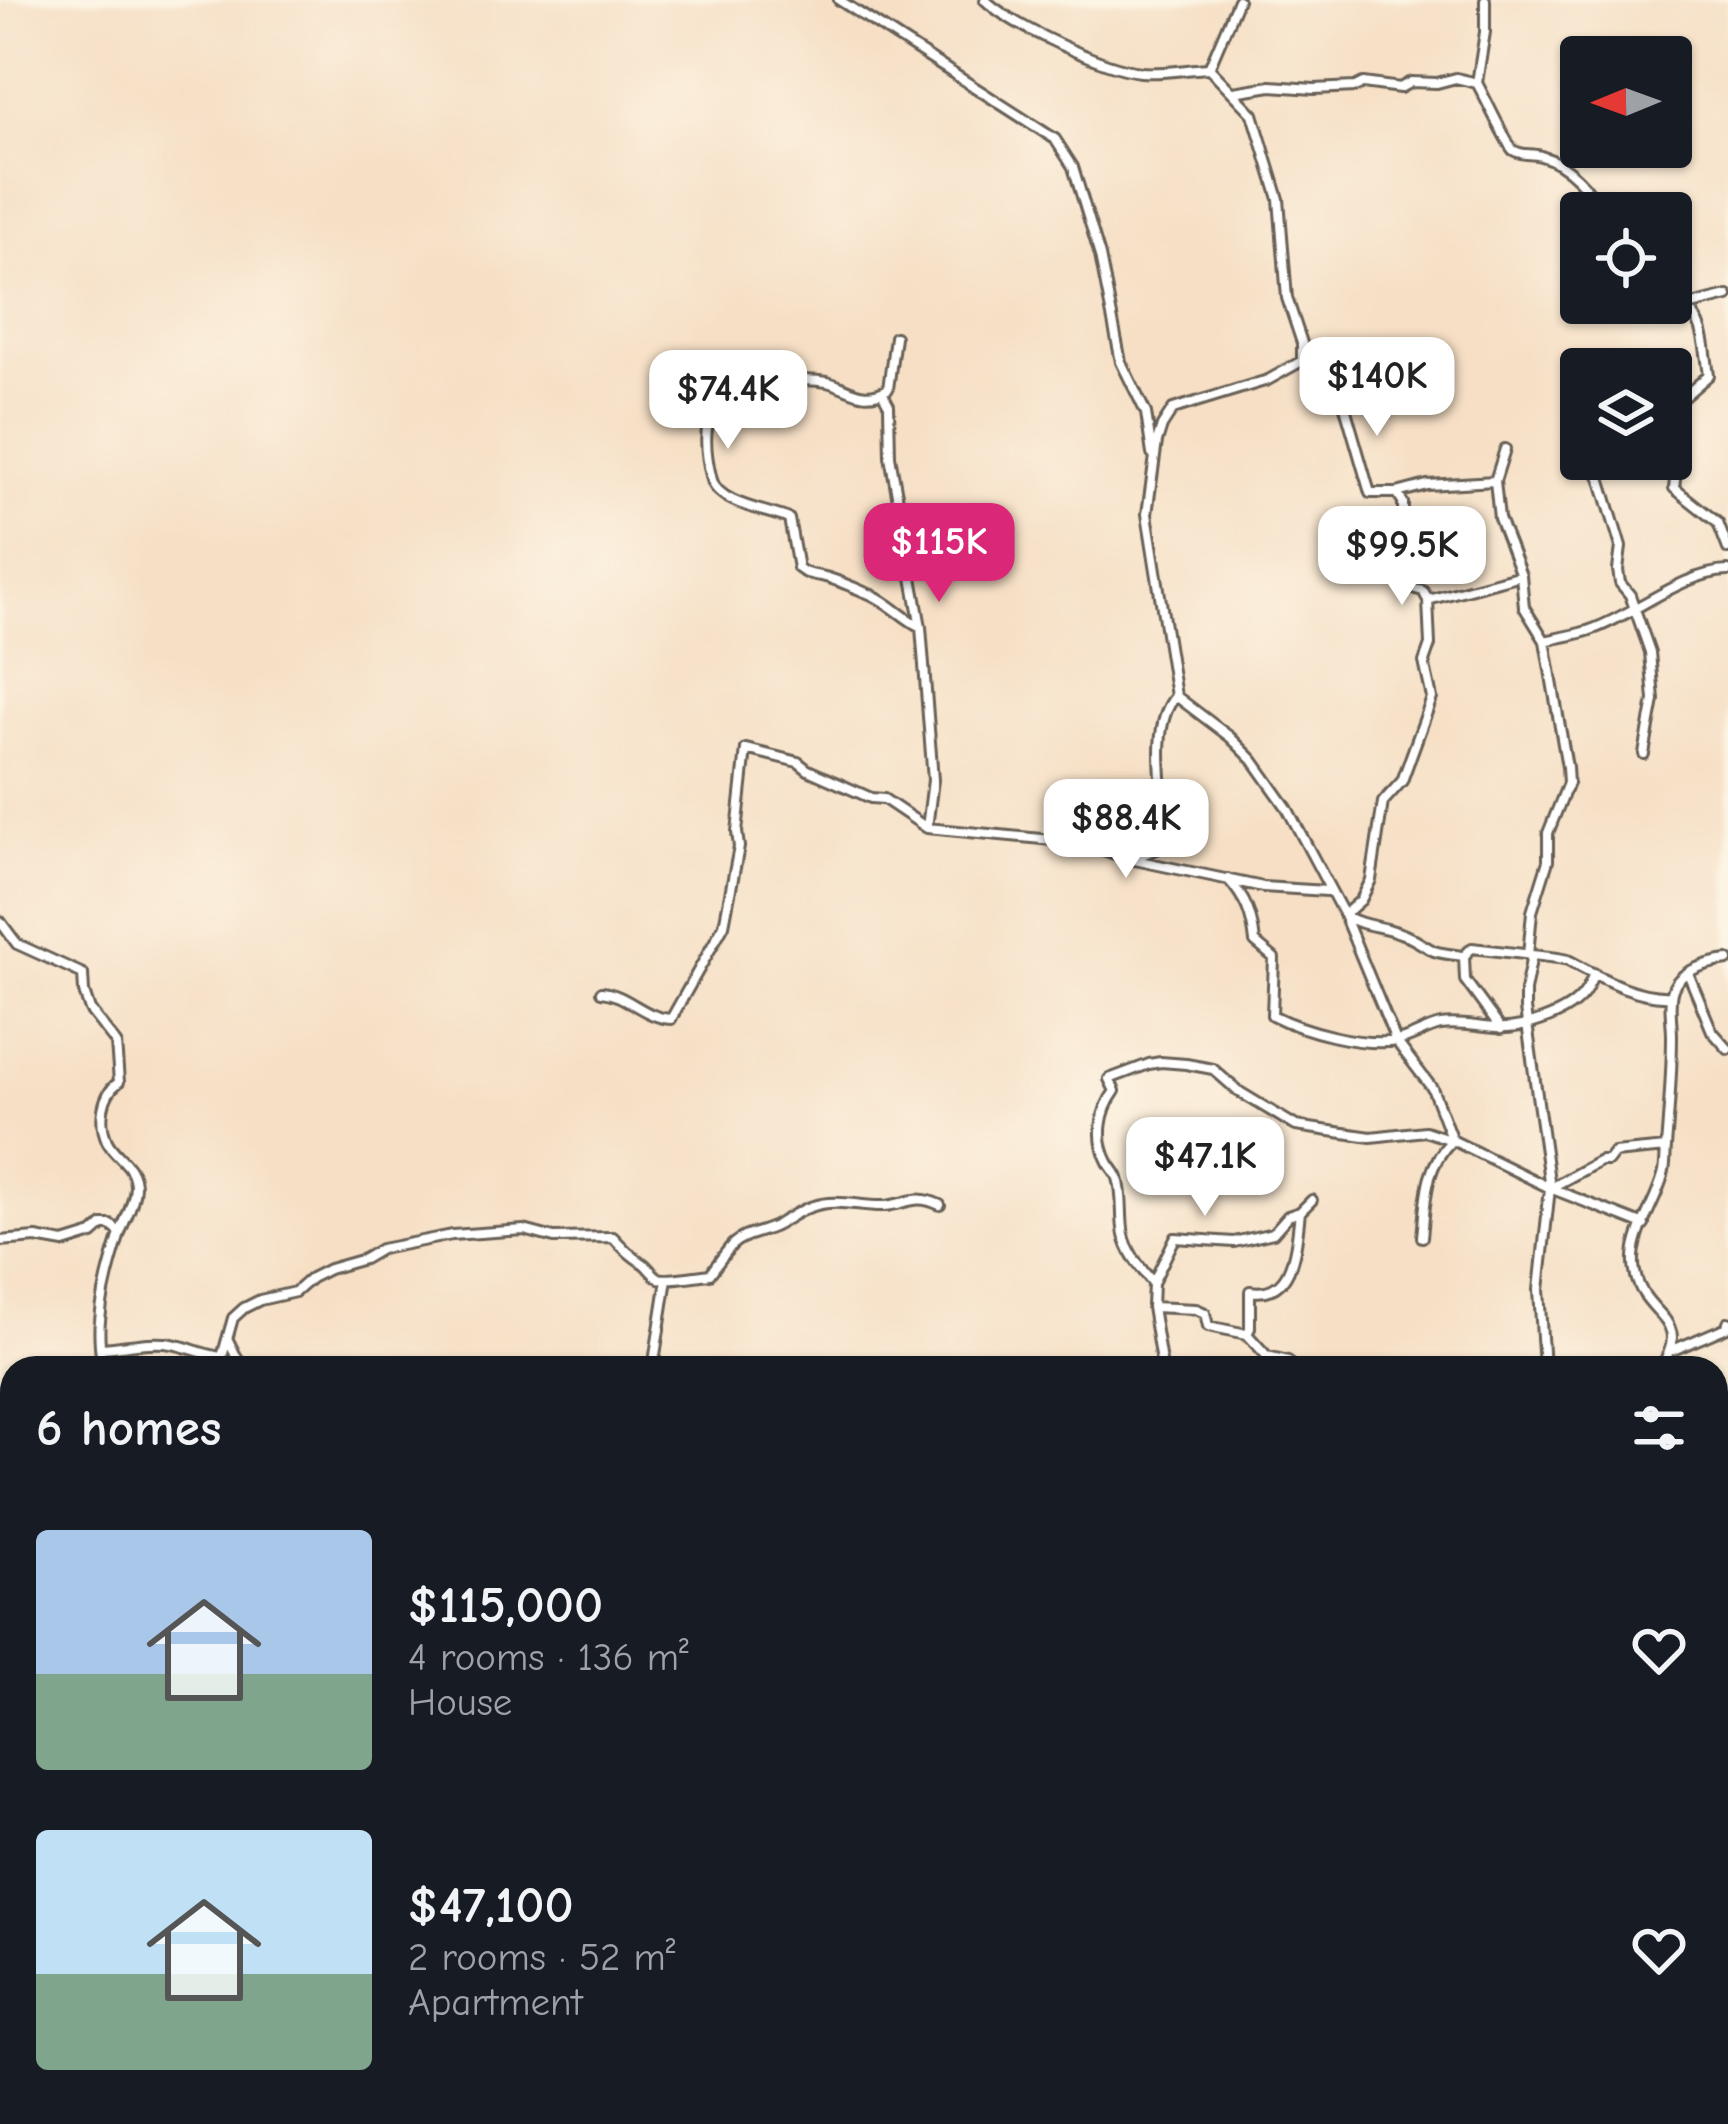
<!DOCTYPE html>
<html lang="en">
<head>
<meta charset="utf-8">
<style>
	body { margin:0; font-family:"Comic Neue",sans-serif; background:#20242c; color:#f1f3f6; height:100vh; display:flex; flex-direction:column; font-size:45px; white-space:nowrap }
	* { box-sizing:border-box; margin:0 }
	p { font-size:39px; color:#9ea1a6 }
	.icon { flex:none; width:66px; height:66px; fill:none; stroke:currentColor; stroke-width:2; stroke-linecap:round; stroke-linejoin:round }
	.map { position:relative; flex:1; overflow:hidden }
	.panel { position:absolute; left:0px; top:1356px; width:1728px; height:768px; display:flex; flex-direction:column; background:#171b24; border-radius:36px 36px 0 0; box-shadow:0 3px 9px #0004 }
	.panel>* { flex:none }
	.needle { width:78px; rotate:269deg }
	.buttons { position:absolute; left:1560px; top:36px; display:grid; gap:24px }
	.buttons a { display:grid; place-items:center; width:132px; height:132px; border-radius:12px; background:#171b24; box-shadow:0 3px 9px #0004; font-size:60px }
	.price { position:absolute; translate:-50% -102px; padding:0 27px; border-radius:24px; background:#fff; color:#222; font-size:39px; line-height:78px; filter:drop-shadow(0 3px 6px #0008) }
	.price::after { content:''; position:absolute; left:50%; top:72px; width:36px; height:27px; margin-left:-18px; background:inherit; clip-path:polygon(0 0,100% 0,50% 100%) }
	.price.active { background:#db2777; color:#fff }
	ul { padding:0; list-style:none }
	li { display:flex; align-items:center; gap:36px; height:300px; padding:0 36px }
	li span { display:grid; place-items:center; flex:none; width:336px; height:240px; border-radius:12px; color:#555 }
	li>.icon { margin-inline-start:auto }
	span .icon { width:144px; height:144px; fill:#fffc; stroke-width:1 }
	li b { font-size:51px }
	h2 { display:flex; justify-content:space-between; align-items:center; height:144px; padding:0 36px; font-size:51px }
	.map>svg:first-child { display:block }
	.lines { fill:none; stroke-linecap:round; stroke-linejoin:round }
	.minor-casing { stroke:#686057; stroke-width:14 }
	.tertiary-casing { stroke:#686057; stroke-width:16 }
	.minor { stroke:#fff; stroke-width:8 }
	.tertiary { stroke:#fff; stroke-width:10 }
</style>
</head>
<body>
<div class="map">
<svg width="1728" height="2124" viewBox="0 0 1728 2124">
	<rect width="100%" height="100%" fill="#fcf5e5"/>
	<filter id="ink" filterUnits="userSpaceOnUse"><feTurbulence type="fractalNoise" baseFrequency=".00833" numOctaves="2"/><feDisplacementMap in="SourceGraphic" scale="24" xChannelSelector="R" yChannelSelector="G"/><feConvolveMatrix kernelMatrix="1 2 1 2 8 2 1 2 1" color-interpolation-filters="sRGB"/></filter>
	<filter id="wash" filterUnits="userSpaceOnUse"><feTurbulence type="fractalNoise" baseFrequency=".004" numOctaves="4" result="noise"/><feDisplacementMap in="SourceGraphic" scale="48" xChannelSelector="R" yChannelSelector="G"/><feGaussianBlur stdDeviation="2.7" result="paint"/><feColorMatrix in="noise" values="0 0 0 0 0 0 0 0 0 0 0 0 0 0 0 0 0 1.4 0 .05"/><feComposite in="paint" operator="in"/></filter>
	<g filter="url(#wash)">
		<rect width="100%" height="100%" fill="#f6dfc5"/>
	</g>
	<g filter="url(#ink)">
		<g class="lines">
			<defs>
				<path id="minor" d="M839,0L1055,139L1073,167L1100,256L1121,362L1146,413L1152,454
					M985,0C1013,26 1103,68 1141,72C1163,74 1187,69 1209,68L1253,114L1279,199L1287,298L1302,343V361L1268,380L1173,409L1162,426L1157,442L1147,514L1176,696L1230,737L1253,760L1287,808L1344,915L1396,1041L1432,1088L1452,1140L1550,1188L1644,1225
					M1209,68L1238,0
					M1477,83L1485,32V0
					M1234,92L1271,86L1314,89L1355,87L1363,83L1400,88L1411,82L1437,83L1456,78L1477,83C1484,95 1507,145 1513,150C1522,156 1531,153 1541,156C1567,163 1591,189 1602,213
					M1671,296C1707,317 1703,338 1709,375L1671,408
					M1688,306L1728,296
					M895,337L888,389C862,403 851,388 827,382C806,378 783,381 762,385C751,387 737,388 727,395C699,413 705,453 712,480C718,504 767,510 789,519L798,568C808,576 814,574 825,577C840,581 857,589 872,595C890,603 904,619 921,627
					M1302,354L1326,356L1336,376L1370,493H1397L1427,485L1495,481
					M882,392L889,405L890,456L921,627L933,780L927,828
					M1671,432L1676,472L1674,488L1718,523L1728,549
					M1578,440L1581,445
					M1505,449L1495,481L1499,518L1521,575L1524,607L1545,641L1567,767L1568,783L1548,833V861L1532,912L1528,955
					M1589,459L1600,477L1621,547L1618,570L1620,583L1630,595L1650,652L1654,700L1644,754
					M1397,493L1403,503V515L1382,530L1383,559L1398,567L1408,587L1423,591L1428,600L1521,575
					M1428,600L1430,645L1424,662L1432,698L1402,781L1383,802L1371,880L1361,900L1344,915C1364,927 1379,925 1400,933C1412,937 1424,946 1434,951C1443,954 1455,955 1464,956L1465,980L1501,1029
					M1545,641C1560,637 1578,635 1593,629C1635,614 1683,572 1728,571
					M1133,858L1157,849L1166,836C1165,798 1148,726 1176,696
					M1228,879C1246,899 1252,915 1255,942L1274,958L1272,1015C1303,1031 1362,1047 1397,1041C1412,1038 1426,1028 1441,1025C1458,1022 1478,1027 1496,1028C1521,1030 1564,1016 1581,997C1587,991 1591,981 1594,973
					M0,921L17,944L83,974L84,992L90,1010L116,1043L119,1082C102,1094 98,1121 107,1141C116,1159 135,1163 135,1187C134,1206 123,1221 118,1240C110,1265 102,1295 100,1321C98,1337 101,1353 102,1368
					M1532,955L1525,991V1009L1550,1188L1539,1290L1544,1368
					M1464,956L1472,948L1558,958L1568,960C1600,977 1634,998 1671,996
					M1688,973L1712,1031L1728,1049
					M601,992C627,994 644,1018 671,1019L724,925L739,847L737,832L746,749L798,762L808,770L871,798L884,799L927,828L1083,843L1130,859L1263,887L1327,891
					M1552,1187L1600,1161H1608L1614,1153L1666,1148
					M0,1241L36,1238L64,1243L93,1234L103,1225H111L120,1233
					M1153,1283L1175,1238L1234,1242L1273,1233L1288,1216L1300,1212L1312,1200
					M1152,1307L1196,1309L1205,1313L1208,1326L1247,1334L1267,1356L1288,1361L1293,1368
					M1247,1334L1250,1328V1291C1295,1299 1296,1244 1300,1212
					M228,1340L242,1368
					M101,1348C123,1347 150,1340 172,1344C189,1347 204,1355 222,1357L233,1318L244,1308L260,1300L295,1292L311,1278L329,1269L364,1259L381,1249L452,1235L524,1230L554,1238L613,1237C624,1249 630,1255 644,1264C649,1268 653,1275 659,1278C666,1281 700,1275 710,1274C716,1266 726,1251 733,1244C745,1233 763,1233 777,1225C794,1215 807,1205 828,1203C847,1201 866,1207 885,1206C908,1204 914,1193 940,1205
					M1673,1350L1727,1327L1728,1322
					M653,1368L667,1279
					M1162,1368L1152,1307L1153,1283C1141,1268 1128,1254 1124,1235C1120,1216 1124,1197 1118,1178C1116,1172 1111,1168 1108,1162C1096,1139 1100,1111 1115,1091L1109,1079L1149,1064L1161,1062L1186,1064L1213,1069L1238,1091L1296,1126L1371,1137L1425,1131L1452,1140C1424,1168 1426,1200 1422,1237
					M1660,1368C1695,1317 1643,1317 1635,1272C1628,1239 1655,1206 1663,1175C1666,1166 1665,1156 1666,1147C1669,1110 1672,1073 1672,1036C1672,1021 1668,1003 1673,989C1680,970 1710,962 1728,960
					M0,1392L12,1398
					M1716,1567L1728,1593
					M1716,1708L1720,1699L1728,1634
					M0,1826L12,1827
					M1716,1915L1728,1917
					M296,2112L314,2124
					M640,2112L658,2124
					M1130,2119L1146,2122L1168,2115L1169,2124
					M131,2124V2112
					M433,2124L441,2112
					M830,2124L837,2112
					M1419,2124L1422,2112
					M1634,2124L1636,2112"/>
				<path id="tertiary" d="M1716,1431L1728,1433
					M0,1717L12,1715"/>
			</defs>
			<use href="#minor" class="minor-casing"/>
			<use href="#tertiary" class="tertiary-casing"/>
			<use href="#minor" class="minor"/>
			<use href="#tertiary" class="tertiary"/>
		</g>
	</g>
</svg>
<div class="buttons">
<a><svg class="needle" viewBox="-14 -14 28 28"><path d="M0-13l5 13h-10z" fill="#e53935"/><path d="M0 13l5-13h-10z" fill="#9ea1a6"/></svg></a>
<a><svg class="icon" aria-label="locate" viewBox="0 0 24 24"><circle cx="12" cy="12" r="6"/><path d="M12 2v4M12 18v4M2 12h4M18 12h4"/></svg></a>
<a><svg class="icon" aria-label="layers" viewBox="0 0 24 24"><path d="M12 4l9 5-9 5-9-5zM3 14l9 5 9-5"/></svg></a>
</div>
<b class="price" style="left:1377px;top:439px">$140K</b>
<b class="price" style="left:728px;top:452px">$74.4K</b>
<b class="price active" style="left:939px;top:605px">$115K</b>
<b class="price" style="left:1402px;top:608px">$99.5K</b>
<b class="price" style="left:1126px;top:881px">$88.4K</b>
<b class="price" style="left:1205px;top:1219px">$47.1K</b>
<section class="panel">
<h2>6 homes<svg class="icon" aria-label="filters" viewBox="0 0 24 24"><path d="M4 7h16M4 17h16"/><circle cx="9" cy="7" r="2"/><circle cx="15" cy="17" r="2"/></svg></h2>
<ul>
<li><span style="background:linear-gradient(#a9c7e8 60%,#7fa58c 0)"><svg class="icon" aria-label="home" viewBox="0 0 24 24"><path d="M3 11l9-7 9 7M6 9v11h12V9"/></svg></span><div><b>$115,000</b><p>4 rooms · 136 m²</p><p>House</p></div><svg class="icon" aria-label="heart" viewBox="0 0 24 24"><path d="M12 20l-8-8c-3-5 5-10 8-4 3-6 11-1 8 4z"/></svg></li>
<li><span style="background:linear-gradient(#bfe0f5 60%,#7fa58c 0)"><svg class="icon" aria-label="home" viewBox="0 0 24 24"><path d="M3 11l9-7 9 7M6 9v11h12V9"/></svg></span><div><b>$47,100</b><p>2 rooms · 52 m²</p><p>Apartment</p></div><svg class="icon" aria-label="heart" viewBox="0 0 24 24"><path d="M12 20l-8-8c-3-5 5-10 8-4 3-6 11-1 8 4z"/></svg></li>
</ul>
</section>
</div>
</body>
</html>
